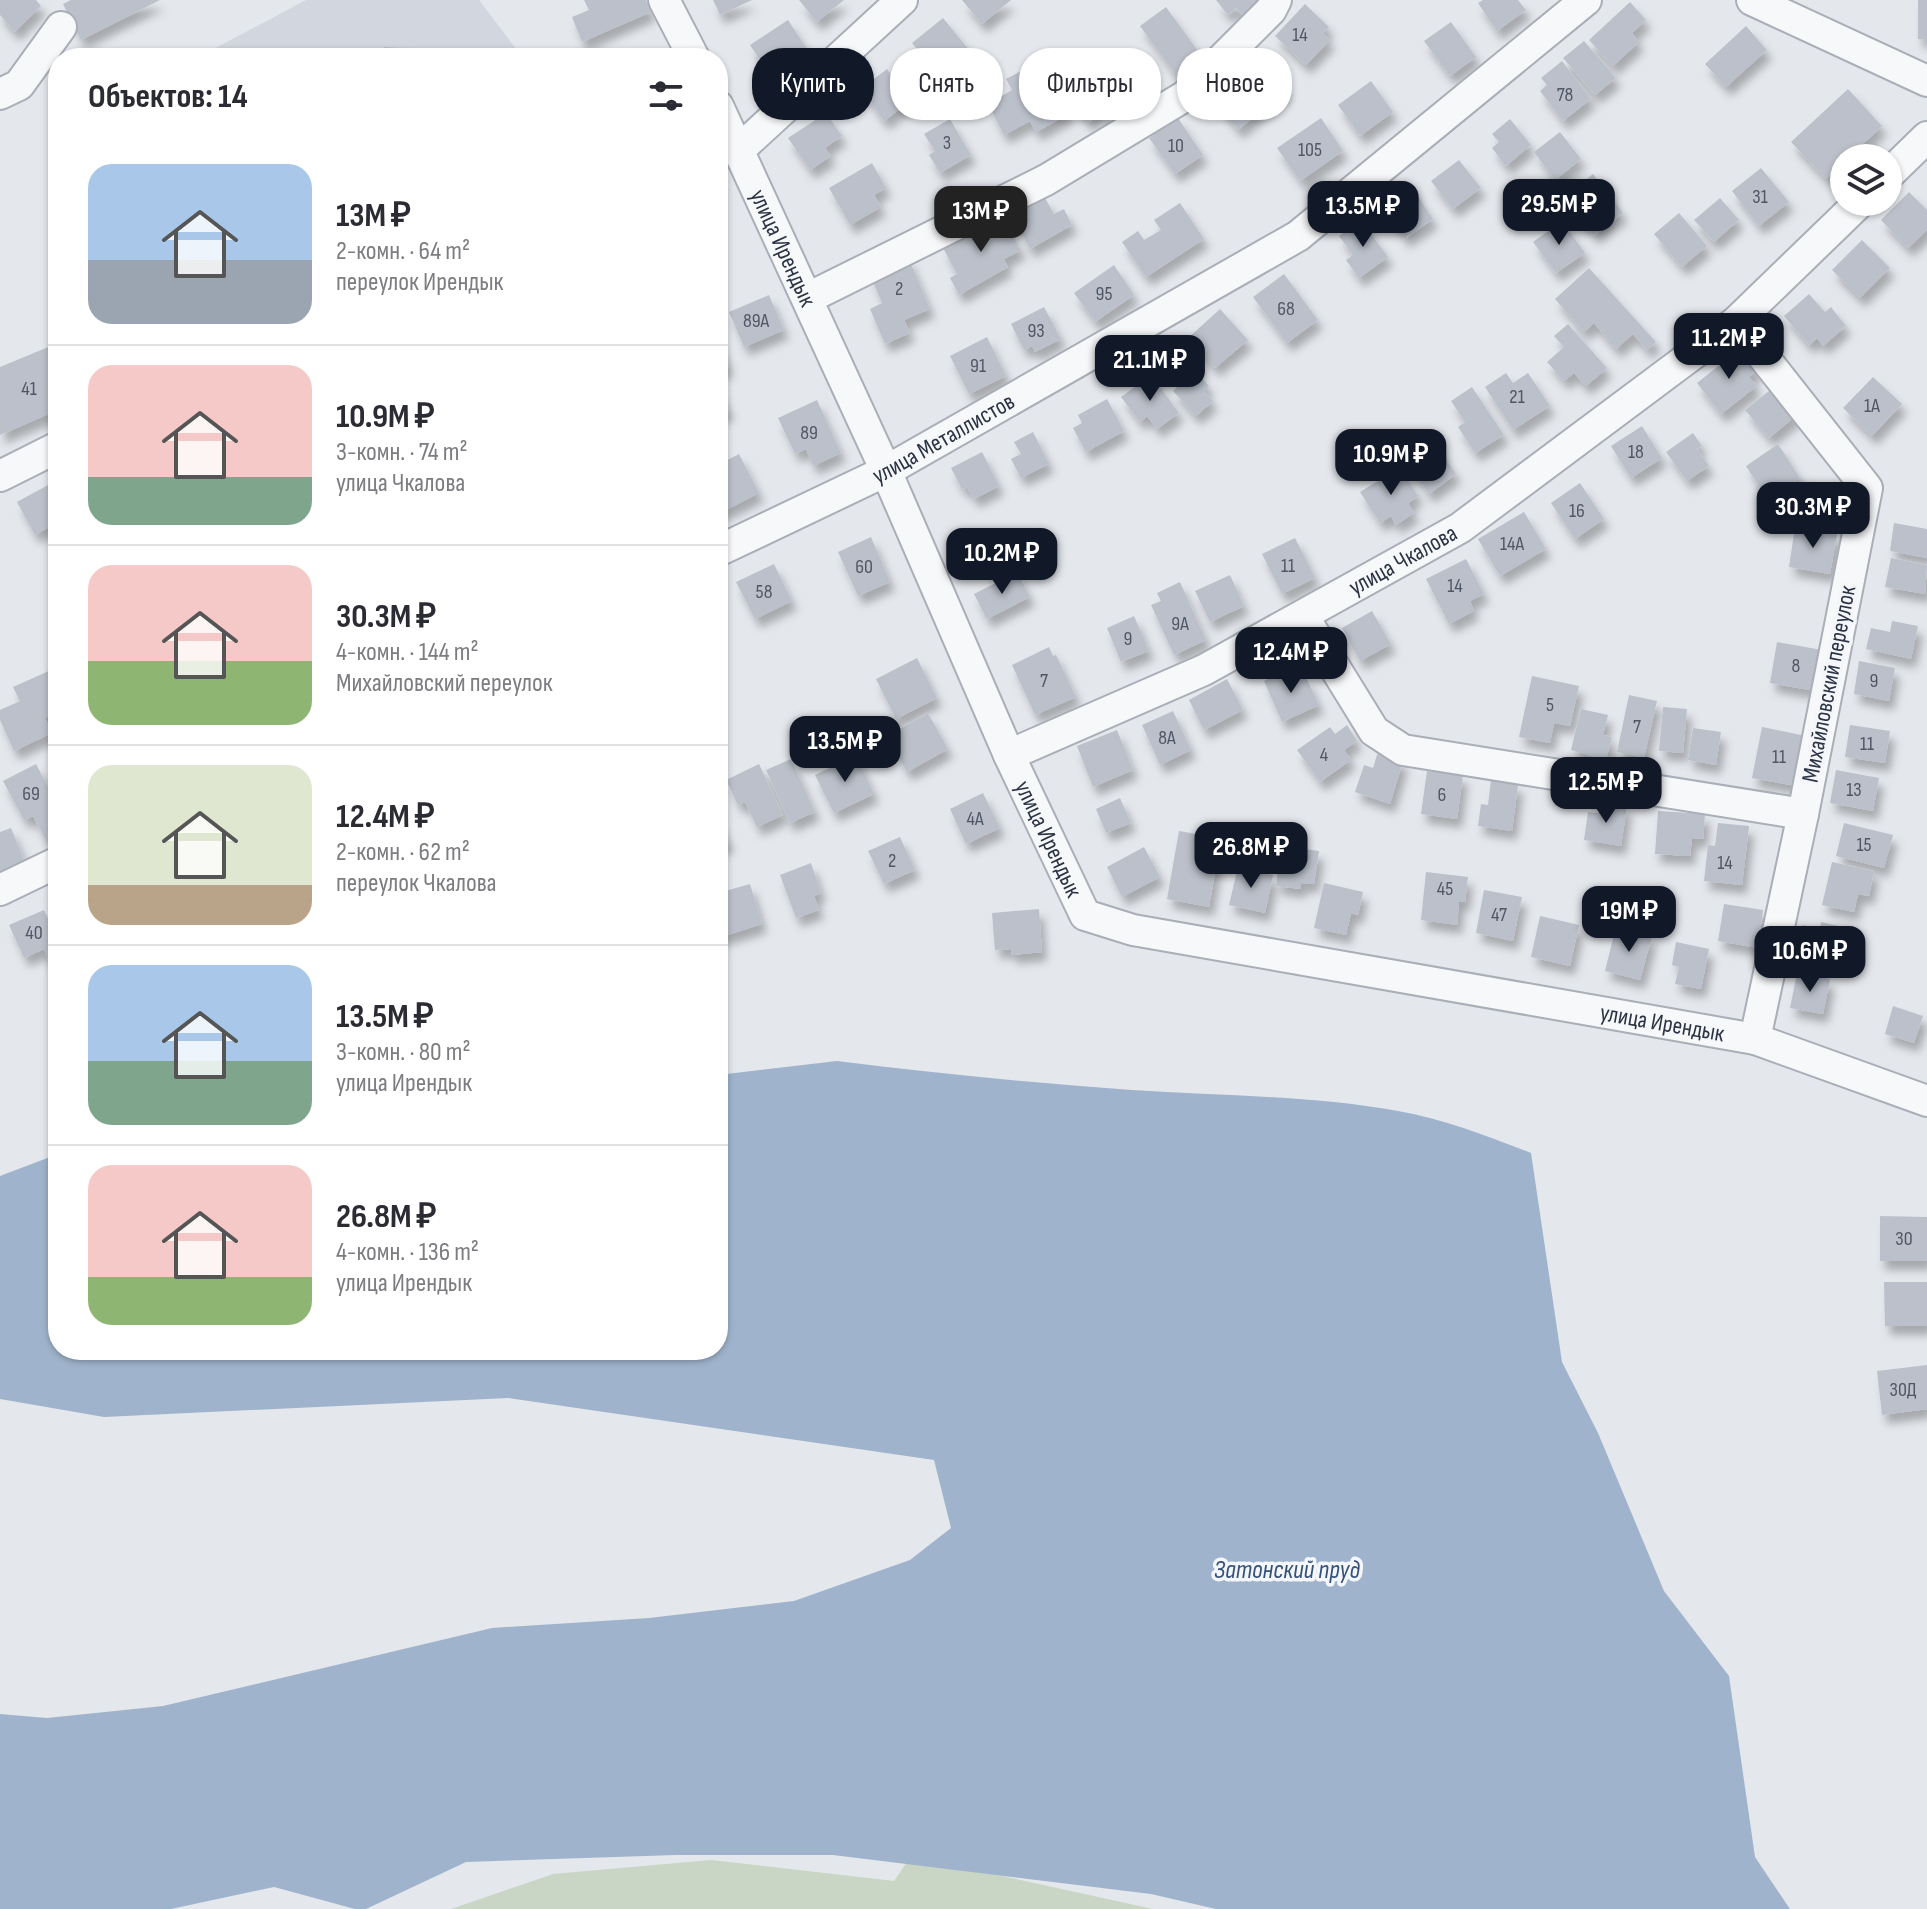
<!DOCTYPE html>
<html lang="ru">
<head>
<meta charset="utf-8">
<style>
	body { margin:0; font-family:"Sofia Sans Condensed",sans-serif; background:#f7f7f7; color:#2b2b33; height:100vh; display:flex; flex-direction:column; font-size:30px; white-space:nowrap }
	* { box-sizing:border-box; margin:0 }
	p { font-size:26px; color:#7c7c81 }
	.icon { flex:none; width:44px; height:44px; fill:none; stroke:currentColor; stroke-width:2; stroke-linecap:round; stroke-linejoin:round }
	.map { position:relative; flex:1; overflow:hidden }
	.side { position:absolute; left:48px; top:48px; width:680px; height:1312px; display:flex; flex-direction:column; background:#fff; border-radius:32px; box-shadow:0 2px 6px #0004 }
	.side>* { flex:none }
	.top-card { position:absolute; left:752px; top:48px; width:760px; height:72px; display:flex; gap:16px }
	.tools { position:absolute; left:1830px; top:144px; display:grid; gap:16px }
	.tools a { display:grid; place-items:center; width:72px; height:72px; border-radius:50%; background:#fff; box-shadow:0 2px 6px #0004; font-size:40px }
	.price { position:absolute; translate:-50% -68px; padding:0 18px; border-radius:16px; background:#111827; color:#fff; font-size:26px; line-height:52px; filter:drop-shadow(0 2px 4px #0008) }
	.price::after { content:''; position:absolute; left:50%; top:48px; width:24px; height:18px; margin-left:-12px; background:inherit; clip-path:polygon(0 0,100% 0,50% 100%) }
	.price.selected { background:#222; color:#fff }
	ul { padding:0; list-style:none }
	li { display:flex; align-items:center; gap:24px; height:200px; padding:0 40px }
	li+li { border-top:2px solid #e1e1e2 }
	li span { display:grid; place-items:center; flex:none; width:224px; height:160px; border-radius:24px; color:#555 }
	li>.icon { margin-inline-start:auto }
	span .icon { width:96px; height:96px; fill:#fffc; stroke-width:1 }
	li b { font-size:34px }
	h2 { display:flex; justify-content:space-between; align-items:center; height:96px; padding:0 40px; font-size:34px }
	.tag { padding:0 28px; border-radius:32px; background:#fff; box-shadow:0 2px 6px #0004; font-size:28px; line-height:72px }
	.tag.selected { background:#111827; color:#fff }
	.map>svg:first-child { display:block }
	.built { fill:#d2d6de }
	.green { fill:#c9d6c5 }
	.water { fill:#9fb4cc }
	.building { fill:#bbc0ca; filter:url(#shadow) }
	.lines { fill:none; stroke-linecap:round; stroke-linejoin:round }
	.minor-casing { stroke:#a9aeb7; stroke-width:34 }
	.minor { stroke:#f7f8fa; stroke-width:30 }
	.labels { text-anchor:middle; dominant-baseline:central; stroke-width:7; stroke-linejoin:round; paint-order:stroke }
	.number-label { font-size:20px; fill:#4f5766 }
	.street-label { font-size:24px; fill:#2b3445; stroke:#f4f6f9 }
	.water-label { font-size:26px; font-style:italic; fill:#34527a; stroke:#f4f6f9 }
</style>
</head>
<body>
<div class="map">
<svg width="1927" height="1909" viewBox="0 0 1927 1909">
	<defs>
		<filter id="shadow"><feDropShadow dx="5" dy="9" stdDeviation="4" flood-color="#0004"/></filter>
	</defs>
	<rect width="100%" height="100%" fill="#e4e7ec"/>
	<path class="built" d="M306,0H479L523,58H197Z"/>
	<path class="green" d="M911,1856L1153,1909H451L553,1874L711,1860L894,1881Z"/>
	<path class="water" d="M837,1061C935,1073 1033,1083 1132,1090C1221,1096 1310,1095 1398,1111C1444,1119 1487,1136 1531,1153L1562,1362L1598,1433L1664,1591L1729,1676L1755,1857L1790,1909H1216L1151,1894L833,1855H676L466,1862L366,1909H355L274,1887L171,1909H0V1714L47,1718L163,1706L492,1628L649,1618L794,1601L910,1560L951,1528L934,1460L508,1398L104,1417L0,1399V1176L58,1154V1350H718V1075Z"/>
	<path class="building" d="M0,0H36L41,6L15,32L0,15Z
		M71,0H160L81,40L63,4Z
		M584,0H646L651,12L582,42L572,17L589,10Z
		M713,0H752L720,15Z
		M799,0H844L817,22Z
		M962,0H1011L982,24Z
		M1216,0H1262L1243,16L1236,8L1228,15Z
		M1483,0H1518L1526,10L1497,31L1478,3Z
		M1918,0H1927V39H1918Z
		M1630,2L1646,20L1632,33L1639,42L1613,66L1589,40Z
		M1305,4L1329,27L1323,33L1330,40L1306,65L1275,36Z
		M1166,7L1201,55L1175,74L1140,26Z
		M943,18L979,62L948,88L912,43Z
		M788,20L809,52L772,78L750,45Z
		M1451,22L1476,57L1450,76L1424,41Z
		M1746,26L1767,50L1726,87L1705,64Z
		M1584,41L1616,78L1595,95L1563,58Z
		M384,47L469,52L468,58H383Z
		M1262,58L1287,90L1238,130L1212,97Z
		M1040,61L1069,114L1036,132L1030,121L1004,135L988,104L1012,90L1006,79Z
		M1562,61L1591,99L1563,121L1540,91L1547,85L1541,78Z
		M1117,67L1141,98L1111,121L1103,111L1088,123L1072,102Z
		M887,69L910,101L884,121L861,89Z
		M1371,81L1393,112L1360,136L1338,105Z
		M1848,89L1882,126L1848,158H1844V162L1826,179L1791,142Z
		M826,113L842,136L825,148L831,156L810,170L788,138Z
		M1178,118L1203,155L1175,174L1149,138Z
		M1321,118L1343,151L1300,181L1277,148Z
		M950,119L971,155L940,173L929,155L935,151L924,134Z
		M1510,119L1531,145L1506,166L1492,148L1499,142L1492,134Z
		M1560,132L1581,159L1555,180L1534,152Z
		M1459,160L1481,188L1453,209L1431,181Z
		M872,163L886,188L874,195L881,207L850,225L829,188Z
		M1761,168L1789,202L1759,226L1732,191Z
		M1593,174L1623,213L1594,236L1570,205L1580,197L1574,189Z
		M1413,189L1433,219L1405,239L1384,208Z
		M1909,192L1927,210V230L1908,248L1881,220Z
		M1045,198L1054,214L1064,209L1072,225L1030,249L1012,216Z
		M1720,198L1739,220L1714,242L1694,220Z
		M1180,203L1204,239L1146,277L1122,242L1138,231L1144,240L1161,230L1154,220Z
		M1679,213L1707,246L1682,267L1654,234Z
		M1000,215L1021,250L1004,259L1008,267L959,295L950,278L957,274L943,248Z
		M1361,220L1388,257L1359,278L1346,260L1353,255L1339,236Z
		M1562,221L1585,253L1556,273L1533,242Z
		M1862,240L1890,268L1860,298L1832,270Z
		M908,257L930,309L904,320L910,333L885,344L870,309L882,303L870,274Z
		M1114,265L1134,295L1095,322L1074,293Z
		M1589,268L1656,342L1647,350L1633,334L1616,349L1594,323L1584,332L1555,299Z
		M1284,274L1318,320L1287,343L1253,297Z
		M1809,294L1825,312L1831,307L1846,326L1823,346L1817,338L1809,345L1784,316Z
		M769,295L784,330L744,347L729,312Z
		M1044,307L1061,339L1035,352L1032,346L1024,350L1011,324Z
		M1220,309L1248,340L1215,368L1188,338Z
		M1568,324L1607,368L1586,386L1574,373L1564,381L1547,362L1564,347L1554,336Z
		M987,337L1006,376L969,394L950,356Z
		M718,340L729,367L718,372Z
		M58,343V410L0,435V367Z
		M1741,348L1758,370L1749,377L1757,386L1721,414L1697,383Z
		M1195,371L1209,386L1204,391L1213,401L1196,416L1173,391Z
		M1506,373L1513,383L1528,373L1550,406L1513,430L1485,387Z
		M1151,375L1179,413L1157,429L1147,416L1140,422L1121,397Z
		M1873,377L1902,404L1872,436L1843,408Z
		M718,386L729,411L718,416Z
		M1472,387L1504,435L1475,453L1458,427L1465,422L1451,401Z
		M1774,387L1797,415L1769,438L1745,410Z
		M1107,399L1124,431L1086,452L1073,428L1082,423L1078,415Z
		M817,400L841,453L813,466L806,449L795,454L778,418Z
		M1642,426L1662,458L1631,478L1611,446Z
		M1033,432L1049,464L1021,478L1011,459L1021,454L1014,442Z
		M1693,433L1702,446L1697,449L1709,466L1687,481L1666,452Z
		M1778,444L1800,478L1768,500L1746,466Z
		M1436,445L1456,474L1429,494L1408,465Z
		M982,452L999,486L974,499L967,487L962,489L951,468Z
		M739,454L759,493L722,512L718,505V465Z
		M1400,467L1418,496L1408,503L1414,513L1396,525L1391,516L1380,523L1360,492Z
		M1580,483L1604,519L1575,539L1551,503Z
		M48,485L58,504V522L35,535L17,502Z
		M1524,512L1546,549L1500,576L1478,539Z
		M1894,523L1927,529V558L1890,551Z
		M1795,527L1837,534L1830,574L1789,567Z
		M871,537L890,582L858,596L838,552Z
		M1295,538L1315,578L1282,594L1262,554Z
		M1891,558L1927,565L1925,594L1885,587Z
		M1466,559L1484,594L1470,601L1474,611L1449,624L1426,579Z
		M774,564L792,601L755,619L736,582Z
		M1017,572L1030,597L987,619L974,594Z
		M1230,575L1244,606L1210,622L1195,591Z
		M1180,582L1206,640L1174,655L1151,605L1161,601L1157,593Z
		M1372,611L1391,644L1360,661L1342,628Z
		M1134,616L1149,651L1121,662L1107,628Z
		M1892,621L1918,626L1911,659L1866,649L1871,628L1890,632Z
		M1777,642L1822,650L1815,691L1770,683Z
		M1049,647L1053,656L1056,655L1076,697L1035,715L1012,665Z
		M917,658L937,698L896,719L876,679Z
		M1859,661L1895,668L1889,701L1854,694Z
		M1292,668L1298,680L1306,677L1319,705L1282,722L1264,681Z
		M51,670L58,686V712L45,718L52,733L14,751L0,720V710L20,701L13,687Z
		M1532,676L1579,686L1570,726L1554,723L1550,743L1519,737Z
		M1227,679L1243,710L1204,730L1189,700Z
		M1629,695L1657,701L1644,758L1617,752Z
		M1663,707L1687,709L1683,753L1659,751Z
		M1581,709L1608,715L1603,735L1612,737L1606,760L1571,750Z
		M1173,711L1191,750L1160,765L1142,725Z
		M928,713L948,749L907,772L887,736Z
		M1347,725L1357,741L1344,750L1351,760L1320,782L1297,750L1330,727L1335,734Z
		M1850,725L1890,731L1885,763L1845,757Z
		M1762,727L1806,736L1796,786L1752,778Z
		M1693,728L1721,732L1716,765L1688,760Z
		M1117,730L1133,770L1093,787L1077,746Z
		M1378,752L1403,761L1390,804L1355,792L1364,765L1373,768Z
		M856,755L874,794L834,813L815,775Z
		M791,759L815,812L790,823L766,770Z
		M36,764L58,806V832L45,839L33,816L24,820L3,781Z
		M759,764L783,815L757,827L745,802L738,805L726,780Z
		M1836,770L1879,778L1873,811L1830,803Z
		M1427,771L1463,775L1457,819L1421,814Z
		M1491,780L1518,784L1512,831L1478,826L1481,804L1488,805Z
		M983,793L1000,828L966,844L950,809Z
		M1120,798L1131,823L1106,833L1096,809Z
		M1600,802L1627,806L1621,846L1584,840L1588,812L1599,813Z
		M1658,811L1705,814L1703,839L1692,838L1690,856L1655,854Z
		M718,819L729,843L718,848Z
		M1718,823L1749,826L1742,885L1704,881L1708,845L1715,846Z
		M1844,823L1893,835L1884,868L1836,856Z
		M11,828L24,860L0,871V832Z
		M1179,831L1208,836L1205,853L1218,856L1209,907L1167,899Z
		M900,837L915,870L884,884L868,851Z
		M1281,846L1319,851L1314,884L1301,883V889L1276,886Z
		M1144,847L1160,877L1122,897L1107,867Z
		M1832,862L1874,871L1869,896L1858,894L1854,912L1822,905Z
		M811,863L821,893L814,896L819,910L796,918L780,875Z
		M1238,867L1273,875L1265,913L1229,905Z
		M1426,872L1468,877L1465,902H1459L1457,925L1421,920Z
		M1324,883L1363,892L1358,915L1351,913L1346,935L1314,928Z
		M750,884L762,924L718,938V893Z
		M1484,890L1522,897L1513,941L1476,933Z
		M1724,904L1763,910L1758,948L1718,941Z
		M1039,909L1042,952L1012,955L1011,949L995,950L992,913Z
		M44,910L58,942V958L49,962L44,949L24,958L9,925Z
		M1540,916L1579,925L1570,966L1531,957Z
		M1821,922L1843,927L1835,963L1797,955L1803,925L1820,929Z
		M1626,929L1652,936L1640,980L1605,971L1614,935L1623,937Z
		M1676,942L1709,949L1701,989L1675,984L1679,967L1672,965Z
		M1797,973L1830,979L1823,1014L1790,1008Z
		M1893,1006L1923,1016L1914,1043L1885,1034Z
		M1880,1216L1927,1217V1261H1880Z
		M1884,1282H1927V1326H1885Z
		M1927,1365V1409L1882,1415L1877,1371Z"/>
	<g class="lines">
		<defs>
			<g id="minor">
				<path d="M664,0L694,58"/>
				<path d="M1752,0L1927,81"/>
				<path d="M0,94L19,85L61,27"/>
				<path id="s1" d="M718,106L886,471L1009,755L1085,915L1133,930L1755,1039L1927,1101"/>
				<path d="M740,149L902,0"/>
				<path d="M1888,175L1927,137"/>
				<path d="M808,298L1046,180L1185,96L1271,10L1276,0"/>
				<path d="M1736,322L1867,488L1803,814L1755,1039"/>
				<path d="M0,476L58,447"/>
				<path id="s2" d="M718,551L886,471L1298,236L1586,0"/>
				<path d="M1303,616L1374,731L1403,750L1803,814"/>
				<path id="s3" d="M1009,755L1204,670L1460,528L1736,322L1860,202"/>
				<path d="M0,890L58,862"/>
			</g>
		</defs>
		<use href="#minor" class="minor-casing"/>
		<use href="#minor" class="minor"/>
	</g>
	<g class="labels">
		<g class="number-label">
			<text x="1300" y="35">14</text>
			<text x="1565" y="95">78</text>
			<text x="947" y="143">3</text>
			<text x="1176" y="146">10</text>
			<text x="1310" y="150">105</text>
			<text x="1760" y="197">31</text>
			<text x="899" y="289">2</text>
			<text x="1104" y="294">95</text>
			<text x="1286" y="309">68</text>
			<text x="756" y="321">89А</text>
			<text x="1036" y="331">93</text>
			<text x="978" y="366">91</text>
			<text x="29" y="389">41</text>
			<text x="1517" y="397">21</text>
			<text x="1872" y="406">1А</text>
			<text x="809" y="433">89</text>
			<text x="1636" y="452">18</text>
			<text x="1577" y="511">16</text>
			<text x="1512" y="544">14А</text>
			<text x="1288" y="566">11</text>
			<text x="864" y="567">60</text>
			<text x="1455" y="586">14</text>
			<text x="764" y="592">58</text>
			<text x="1180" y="624">9А</text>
			<text x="1128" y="639">9</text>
			<text x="1796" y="666">8</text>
			<text x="1044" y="681">7</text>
			<text x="1874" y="681">9</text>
			<text x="1550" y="705">5</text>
			<text x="1637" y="727">7</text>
			<text x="1167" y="738">8А</text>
			<text x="1867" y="744">11</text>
			<text x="1324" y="755">4</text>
			<text x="1779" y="757">11</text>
			<text x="1854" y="790">13</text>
			<text x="31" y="794">69</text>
			<text x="1442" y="795">6</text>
			<text x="975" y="819">4А</text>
			<text x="1864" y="845">15</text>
			<text x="892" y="861">2</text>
			<text x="1725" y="863">14</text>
			<text x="1445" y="889">45</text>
			<text x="1499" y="915">47</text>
			<text x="34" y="933">40</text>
			<text x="1904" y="1239">30</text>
			<text x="1903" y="1390">30Д</text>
		</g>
		<g class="street-label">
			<text stroke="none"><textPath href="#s1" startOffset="156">улица Ирендык</textPath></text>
			<text stroke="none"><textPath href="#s2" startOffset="252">улица Металлистов</textPath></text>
			<text stroke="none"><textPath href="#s3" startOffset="440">улица Чкалова</textPath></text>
			<text transform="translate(1829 684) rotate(-79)">Михайловский переулок</text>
			<text stroke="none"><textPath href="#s1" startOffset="804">улица Ирендык</textPath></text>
			<text stroke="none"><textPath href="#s1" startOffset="1476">улица Ирендык</textPath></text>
		</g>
		<g class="water-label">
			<text x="1287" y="1570">Затонский пруд</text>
		</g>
	</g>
</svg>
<div class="tools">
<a><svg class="icon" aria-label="layers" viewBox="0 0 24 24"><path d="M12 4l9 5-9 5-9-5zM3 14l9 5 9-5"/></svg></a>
</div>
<b class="price" style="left:1559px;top:247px">29.5M ₽</b>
<b class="price" style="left:1363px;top:249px">13.5M ₽</b>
<b class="price selected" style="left:981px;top:254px">13M ₽</b>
<b class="price" style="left:1729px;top:381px">11.2M ₽</b>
<b class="price" style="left:1150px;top:403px">21.1M ₽</b>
<b class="price" style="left:1391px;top:497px">10.9M ₽</b>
<b class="price" style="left:1813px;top:550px">30.3M ₽</b>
<b class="price" style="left:1002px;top:596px">10.2M ₽</b>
<b class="price" style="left:1291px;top:695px">12.4M ₽</b>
<b class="price" style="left:845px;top:784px">13.5M ₽</b>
<b class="price" style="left:1606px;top:825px">12.5M ₽</b>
<b class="price" style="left:1251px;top:890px">26.8M ₽</b>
<b class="price" style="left:1629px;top:954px">19M ₽</b>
<b class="price" style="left:1810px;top:994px">10.6M ₽</b>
<div class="top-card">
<a class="tag selected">Купить</a>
<a class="tag">Снять</a>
<a class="tag">Фильтры</a>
<a class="tag">Новое</a>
</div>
<section class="side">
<h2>Объектов: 14<svg class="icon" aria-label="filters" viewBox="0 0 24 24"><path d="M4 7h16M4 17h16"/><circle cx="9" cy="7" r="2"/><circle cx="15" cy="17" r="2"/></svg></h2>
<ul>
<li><span style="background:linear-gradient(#a9c7e8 60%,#9aa5b1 0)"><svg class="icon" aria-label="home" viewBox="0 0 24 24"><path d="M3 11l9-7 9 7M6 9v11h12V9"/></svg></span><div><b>13M ₽</b><p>2-комн. · 64 m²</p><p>переулок Ирендык</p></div></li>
<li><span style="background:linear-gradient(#f6c9c9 70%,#7fa58c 0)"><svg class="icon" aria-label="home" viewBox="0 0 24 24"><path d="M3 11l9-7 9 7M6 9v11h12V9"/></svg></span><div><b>10.9M ₽</b><p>3-комн. · 74 m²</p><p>улица Чкалова</p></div></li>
<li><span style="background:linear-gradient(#f6c9c9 60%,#8fb573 0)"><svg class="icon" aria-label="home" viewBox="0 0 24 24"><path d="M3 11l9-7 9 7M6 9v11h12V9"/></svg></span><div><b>30.3M ₽</b><p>4-комн. · 144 m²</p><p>Михайловский переулок</p></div></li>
<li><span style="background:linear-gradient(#dfe7d0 75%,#b9a48a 0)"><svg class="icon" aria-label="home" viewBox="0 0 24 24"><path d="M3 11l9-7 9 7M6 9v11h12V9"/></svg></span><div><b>12.4M ₽</b><p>2-комн. · 62 m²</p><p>переулок Чкалова</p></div></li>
<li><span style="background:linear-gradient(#a9c7e8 60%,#7fa58c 0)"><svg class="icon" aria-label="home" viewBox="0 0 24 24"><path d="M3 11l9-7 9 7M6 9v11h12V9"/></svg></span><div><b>13.5M ₽</b><p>3-комн. · 80 m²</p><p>улица Ирендык</p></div></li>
<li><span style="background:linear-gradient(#f6c9c9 70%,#8fb573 0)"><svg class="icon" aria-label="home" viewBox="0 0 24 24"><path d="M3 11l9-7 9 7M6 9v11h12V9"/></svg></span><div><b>26.8M ₽</b><p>4-комн. · 136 m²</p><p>улица Ирендык</p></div></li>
</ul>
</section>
</div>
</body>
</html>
